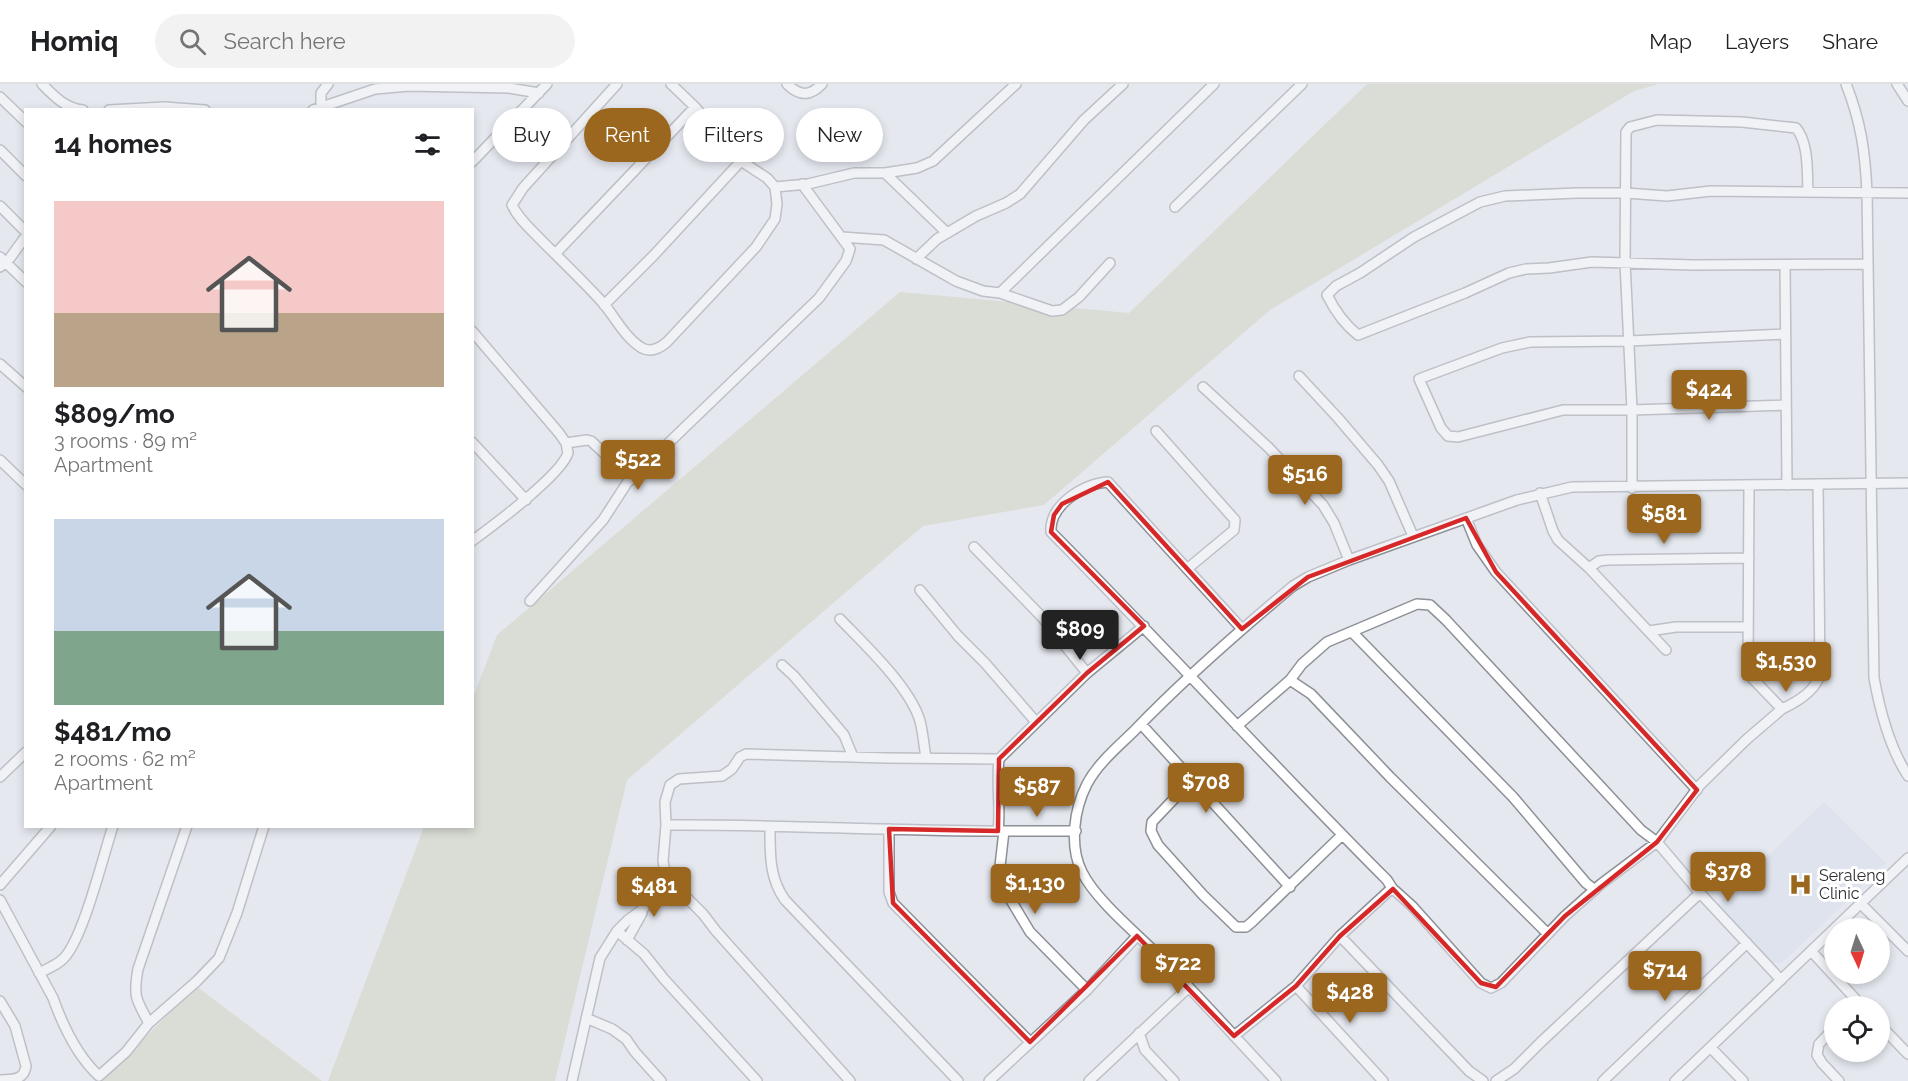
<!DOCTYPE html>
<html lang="en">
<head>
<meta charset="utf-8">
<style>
	body { margin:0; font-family:Raleway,sans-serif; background:#f2f2f2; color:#202124; height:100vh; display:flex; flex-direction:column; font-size:22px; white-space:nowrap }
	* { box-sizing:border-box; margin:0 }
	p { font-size:20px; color:#757577 }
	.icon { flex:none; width:33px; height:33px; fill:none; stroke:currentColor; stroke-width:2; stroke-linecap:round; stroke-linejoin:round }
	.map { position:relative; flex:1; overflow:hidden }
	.drawer { position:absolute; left:24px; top:24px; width:450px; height:720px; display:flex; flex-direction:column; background:#fff; border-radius:0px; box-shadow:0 3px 9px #0003 }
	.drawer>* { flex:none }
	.hud { position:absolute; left:492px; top:24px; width:570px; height:54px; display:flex; gap:12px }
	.needle { width:39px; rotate:176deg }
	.controls { position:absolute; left:1824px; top:834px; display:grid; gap:12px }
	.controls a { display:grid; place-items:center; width:66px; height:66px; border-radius:50%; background:#fff; box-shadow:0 3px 9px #0003; font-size:30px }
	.price { position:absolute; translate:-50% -51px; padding:0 14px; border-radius:6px; background:#9b671e; color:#fff; font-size:20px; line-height:39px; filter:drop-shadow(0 2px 3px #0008) }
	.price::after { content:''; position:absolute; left:50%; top:36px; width:18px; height:14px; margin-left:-9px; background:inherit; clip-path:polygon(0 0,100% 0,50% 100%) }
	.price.active { background:#222; color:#fff }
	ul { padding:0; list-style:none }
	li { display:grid; align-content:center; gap:12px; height:318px; padding:0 30px }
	li span { display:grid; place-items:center; height:186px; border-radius:0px; color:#555 }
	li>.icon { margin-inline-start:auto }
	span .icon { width:108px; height:108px; fill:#fffc; stroke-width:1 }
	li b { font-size:26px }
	h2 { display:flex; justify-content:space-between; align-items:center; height:72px; padding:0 30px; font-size:26px }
	.tag { padding:0 21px; border-radius:27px; background:#fff; box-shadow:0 3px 9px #0003; font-size:21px; line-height:54px }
	.tag.active { background:#9b671e; color:#fff }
	header { display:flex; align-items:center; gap:36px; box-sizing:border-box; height:84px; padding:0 30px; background:#fff; border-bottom:2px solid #e0e0e0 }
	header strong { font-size:28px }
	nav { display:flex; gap:33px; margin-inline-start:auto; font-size:21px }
	.search { width:420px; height:54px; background:#f2f2f2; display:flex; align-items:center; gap:15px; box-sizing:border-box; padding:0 21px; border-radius:33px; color:#757577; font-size:22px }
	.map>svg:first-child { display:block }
	.built { fill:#d7deeb }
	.green { fill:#cbd0b5 }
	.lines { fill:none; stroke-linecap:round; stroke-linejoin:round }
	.street-casing { stroke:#8d9096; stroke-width:12 }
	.street { stroke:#fff; stroke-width:9 }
	.marked { fill:none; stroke:#d62828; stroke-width:4.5; stroke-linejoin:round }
	.labels { text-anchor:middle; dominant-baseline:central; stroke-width:6; stroke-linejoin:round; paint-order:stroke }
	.poi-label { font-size:16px; fill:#2d2e31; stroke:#fff; text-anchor:start }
</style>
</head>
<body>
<header>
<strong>Homiq</strong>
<div class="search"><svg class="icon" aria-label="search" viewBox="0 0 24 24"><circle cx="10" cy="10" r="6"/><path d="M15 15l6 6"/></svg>Search here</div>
<nav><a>Map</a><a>Layers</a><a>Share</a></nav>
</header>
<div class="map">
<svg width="1908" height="997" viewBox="0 0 1908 997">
	<rect width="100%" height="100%" fill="#e5e8ef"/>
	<path class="built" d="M1824,718L1886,779L1782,879L1770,878L1717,821Z"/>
	<path class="green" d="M1367,0H1658L1634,7L1270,226L1044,421L923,442L627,696L555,997H328L424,743L472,742L473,614L497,551L900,208L1129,229Z
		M196,902L322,997H102Z"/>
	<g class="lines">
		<defs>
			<path id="street" d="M42,0C55,13 65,24 83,26
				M617,0L523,104L512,121C519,136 531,145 541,156C562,177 583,197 603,219C615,233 625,254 642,264C651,269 660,264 667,258L756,163L775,135L777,120L775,103L767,94L741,77L695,23L671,0
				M787,0C799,12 810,13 822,0
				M1846,0C1861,38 1865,67 1867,108L1874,594C1880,627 1889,663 1908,692
				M1897,0L1908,17
				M0,13L26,38
				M321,22V9L328,0
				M109,26L164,23L205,26
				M313,26L375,5L409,2L509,4L539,9
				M0,66L26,92
				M472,78L547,0
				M885,89L947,149
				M775,103L808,100L854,89H885L917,84L933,77L1016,0
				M0,122L26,148
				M1175,123L1302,0
				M842,153L884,156L956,197L983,207L1000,209L1052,227L1062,226L1079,213L1110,179
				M555,170L695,23
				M0,173L26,198
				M916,175L937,155L976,132L1006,119L1020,110L1084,36L1123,0
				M1868,180L1693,181L1592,178L1549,184L1526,185L1509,189L1465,209L1358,251C1344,240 1335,227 1327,211L1336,202L1360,189L1414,153L1480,118L1505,112L1577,109H1626L1667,112L1711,107L1908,109
				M1785,181L1787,401
				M0,183L10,174L26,152
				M1000,209L1214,0
				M604,221L654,171L741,77
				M472,247L559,349L566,359L568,369C561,391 494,441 472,457
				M1785,250L1629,257L1530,258L1502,264L1419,295L1441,344L1448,352L1458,353L1563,326H1632L1786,321
				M0,280L26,303
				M1299,292L1338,334L1378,381L1389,397L1413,452
				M1203,303L1268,363L1323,421L1334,439L1349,476
				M1156,347L1235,436L1234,446L1187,485
				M472,358L526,416
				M566,359L587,356L591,357L632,395
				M0,376L26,401
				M1749,401L1748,586L1753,595L1782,625C1797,618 1816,607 1820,590L1818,400
				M1632,404V326L1625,178L1626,48L1630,43L1657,36L1742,38L1796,44C1809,59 1807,88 1808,107
				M1540,409L1553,447L1558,456L1589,484L1666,566
				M1466,434L1477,461L1496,488L1697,706
				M974,463L1041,532L1087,589
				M1589,484L1599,477L1608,476L1749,474
				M920,506L958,552L985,579L1036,638
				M530,517L603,436L627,399L819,214L846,177L850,165L802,100
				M840,535C865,561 910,603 920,637C923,649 924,662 926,674
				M1649,547L1676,543H1747
				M1352,548L1513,713L1586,799L1595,806
				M782,581L794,592L844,651L853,673
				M1290,596L1311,610L1390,693L1548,850
				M1141,640L1290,803
				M1237,642L1290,596L1302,580L1327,558L1417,520L1430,521L1446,536L1641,746L1657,758L1700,809L1781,896
				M0,693L26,668
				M1192,696L1152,738L1151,747L1158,761L1203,811L1236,843H1246L1252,838L1342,751
				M666,741C777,740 887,747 998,747C1001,723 996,699 999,675
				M770,743C770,769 769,794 785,816L958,997
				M889,745V808L893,819L1030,958
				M1000,747H1076
				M1004,747L999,791L1000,798L1030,848L1087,906
				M0,801L51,742
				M1392,804L1412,822L1481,899L1491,904L1501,899L1565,832L1601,800L1657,758L1700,701L1747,655L1782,625
				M0,816L53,914C63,942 77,972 99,992L126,968L149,939L197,897L219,874L237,829L264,742
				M1860,819L1908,867
				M1835,844L1908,774
				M617,847L644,870L664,895L757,997
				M1340,852L1469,987L1483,997
				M627,856L642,829
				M1812,868L1862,922
				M39,889C47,885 57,881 63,875C83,856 103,772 113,742
				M1296,902L1383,997
				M0,917L15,942L26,982C24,997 12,995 0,996
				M586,934L612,945L626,955L635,968L661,997
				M149,939C136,916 133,912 138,885L187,742
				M1880,941L1908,970
				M1834,944L1819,960L1817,971L1822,979L1839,997
				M1139,949L1145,966L1174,997
				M1234,952L1296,902L1340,852L1392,804L1387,796C1273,682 1165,563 1051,448C1049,422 1083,399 1108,398L1242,545
				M1711,964L1743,997
				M572,997L600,874L617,847L628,836L643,825L654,811L669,798
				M850,997L716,847L703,830L666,793L663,777L666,741L665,718L670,701L679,695L722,692L732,685L740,673L746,670L887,674L999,675L1087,589L1144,542
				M989,997L1087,906L1137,852
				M1089,997L1189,903
				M1276,997C1237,955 1198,912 1158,871C1136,849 1095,815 1082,788C1069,762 1074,725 1087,700C1098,679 1119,662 1135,646C1185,594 1238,548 1293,502L1308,493L1349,476L1517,416L1572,403L1908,399
				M1496,997L1514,985L1541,958L1700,809
				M1603,997L1747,859
				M1675,997L1834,845"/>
		</defs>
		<use href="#street" class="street-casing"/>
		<use href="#street" class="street"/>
	</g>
	<path d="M0 0H1908V997H0ZM1108,398L1242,545L1308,493L1466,434L1496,488L1697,706L1657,758L1565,832L1496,903L1481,899L1393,805L1340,852L1296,902L1234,952L1137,852L1030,958L893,819L889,745L998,747L999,675L1087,589L1144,542L1051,448L1054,431L1062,420Z" fill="#e5e8ef" fill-opacity=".55" fill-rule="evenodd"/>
	<path class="marked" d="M1108,398L1242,545L1308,493L1466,434L1496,488L1697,706L1657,758L1565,832L1496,903L1481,899L1393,805L1340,852L1296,902L1234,952L1137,852L1030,958L893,819L889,745L998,747L999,675L1087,589L1144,542L1051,448L1054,431L1062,420Z"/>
	<defs>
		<symbol id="hospital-bare" viewBox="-9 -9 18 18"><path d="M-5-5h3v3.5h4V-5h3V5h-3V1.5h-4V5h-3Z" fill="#9b671e" stroke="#fff" stroke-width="2.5" paint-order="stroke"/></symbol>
	</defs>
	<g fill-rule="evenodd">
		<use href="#hospital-bare" x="1784" y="784" width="33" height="33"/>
	</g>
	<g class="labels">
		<g class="poi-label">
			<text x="1819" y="791">Seraleng<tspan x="1819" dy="18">Clinic</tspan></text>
		</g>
	</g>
</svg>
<div class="controls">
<a><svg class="needle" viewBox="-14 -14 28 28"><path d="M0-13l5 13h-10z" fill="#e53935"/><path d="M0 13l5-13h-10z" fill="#757577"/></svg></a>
<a><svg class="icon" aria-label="locate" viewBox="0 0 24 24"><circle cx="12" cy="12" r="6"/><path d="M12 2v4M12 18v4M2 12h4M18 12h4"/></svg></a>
</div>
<b class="price" style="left:1709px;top:337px">$424</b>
<b class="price" style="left:638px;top:407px">$522</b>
<b class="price" style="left:1305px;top:422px">$516</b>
<b class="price" style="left:1664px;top:461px">$581</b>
<b class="price active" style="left:1080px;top:577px">$809</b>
<b class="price" style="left:1786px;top:609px">$1,530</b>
<b class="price" style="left:1206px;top:730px">$708</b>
<b class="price" style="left:1037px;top:734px">$587</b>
<b class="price" style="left:1728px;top:819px">$378</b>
<b class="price" style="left:1035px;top:831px">$1,130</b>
<b class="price" style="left:654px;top:834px">$481</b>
<b class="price" style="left:1178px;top:911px">$722</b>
<b class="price" style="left:1665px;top:918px">$714</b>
<b class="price" style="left:1350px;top:940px">$428</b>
<div class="hud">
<a class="tag">Buy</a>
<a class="tag active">Rent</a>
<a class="tag">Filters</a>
<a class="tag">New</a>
</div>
<section class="drawer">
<h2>14 homes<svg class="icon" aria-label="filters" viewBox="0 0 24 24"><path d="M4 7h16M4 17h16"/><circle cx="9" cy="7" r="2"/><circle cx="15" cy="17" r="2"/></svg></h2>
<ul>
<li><span style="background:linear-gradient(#f6c9c9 60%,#b9a48a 0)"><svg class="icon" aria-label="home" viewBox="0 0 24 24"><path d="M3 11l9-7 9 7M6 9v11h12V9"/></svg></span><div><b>$809/mo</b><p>3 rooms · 89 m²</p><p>Apartment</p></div></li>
<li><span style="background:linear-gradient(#c9d6e8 60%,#7fa58c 0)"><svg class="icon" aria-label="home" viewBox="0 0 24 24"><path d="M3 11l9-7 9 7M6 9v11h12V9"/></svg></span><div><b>$481/mo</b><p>2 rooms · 62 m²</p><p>Apartment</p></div></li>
</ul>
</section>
</div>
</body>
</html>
